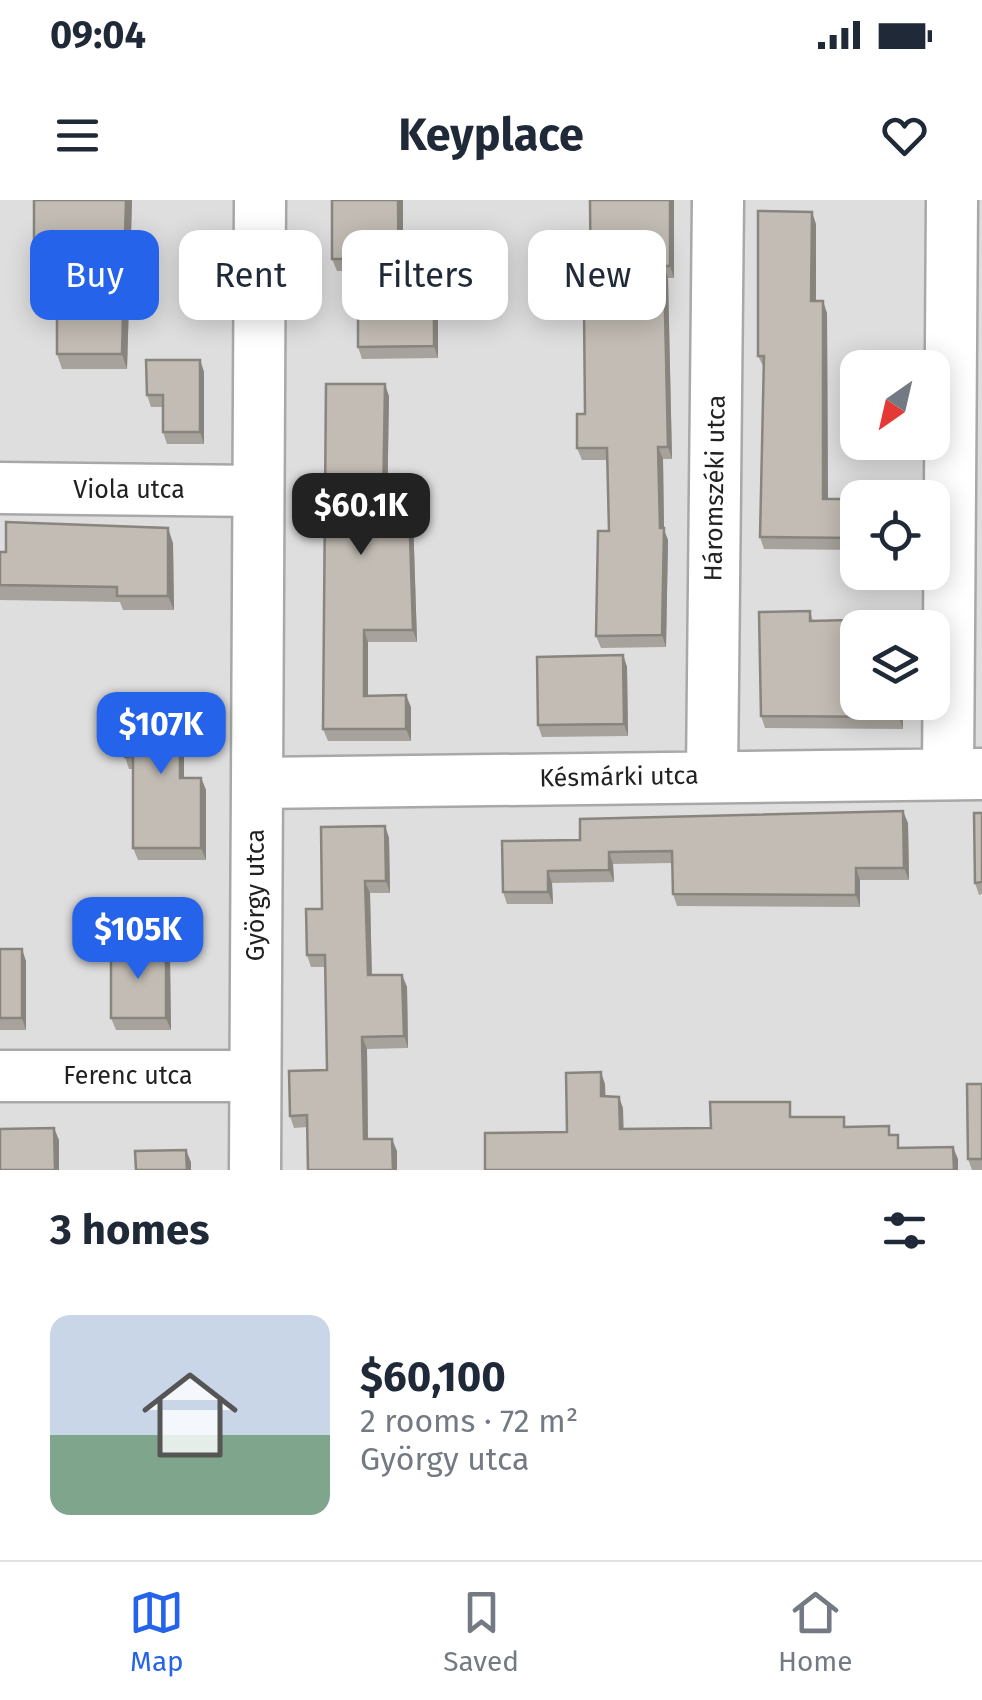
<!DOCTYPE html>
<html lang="en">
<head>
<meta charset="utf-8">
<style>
	body { margin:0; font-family:"Fira Sans",sans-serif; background:#f2f2f3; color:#1f2937; height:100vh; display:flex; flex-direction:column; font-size:38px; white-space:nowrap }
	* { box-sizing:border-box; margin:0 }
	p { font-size:32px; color:#747a83 }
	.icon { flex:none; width:55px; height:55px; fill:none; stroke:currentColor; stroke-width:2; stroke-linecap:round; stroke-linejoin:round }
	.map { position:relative; height:970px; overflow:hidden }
	.sheet { display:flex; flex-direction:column; background:#fff; flex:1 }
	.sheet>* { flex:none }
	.hud { position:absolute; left:30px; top:30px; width:922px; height:90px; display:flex; gap:20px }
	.needle { width:65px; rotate:214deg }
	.fabs { position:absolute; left:840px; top:150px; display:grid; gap:20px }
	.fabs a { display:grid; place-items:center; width:110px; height:110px; border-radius:20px; background:#fff; box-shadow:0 5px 25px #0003; font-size:50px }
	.price { position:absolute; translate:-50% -85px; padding:0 22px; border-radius:20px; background:#2563eb; color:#fff; font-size:32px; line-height:65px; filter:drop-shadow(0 2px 5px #0008) }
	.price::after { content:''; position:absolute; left:50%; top:60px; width:30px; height:22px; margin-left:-15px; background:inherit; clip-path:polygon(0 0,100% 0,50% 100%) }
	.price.on { background:#222; color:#fff }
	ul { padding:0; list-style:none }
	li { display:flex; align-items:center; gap:30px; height:250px; padding:0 50px }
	li span { display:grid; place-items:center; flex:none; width:280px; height:200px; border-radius:20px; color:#555 }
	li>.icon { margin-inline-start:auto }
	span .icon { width:120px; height:120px; fill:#fffc; stroke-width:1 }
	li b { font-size:42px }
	h2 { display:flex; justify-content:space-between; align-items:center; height:120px; padding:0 50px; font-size:42px }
	.chip { padding:0 35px; border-radius:20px; background:#fff; box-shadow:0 5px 25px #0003; font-size:35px; line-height:90px }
	.chip.on { background:#2563eb; color:#fff }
	.status { display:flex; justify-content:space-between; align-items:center; height:70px; padding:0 50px; background:#fff; direction:ltr }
	.status svg { height:28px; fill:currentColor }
	header { display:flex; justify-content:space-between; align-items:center; height:130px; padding:0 50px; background:#fff; font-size:45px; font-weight:700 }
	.menu { display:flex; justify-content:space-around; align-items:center; height:140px; border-top:2px solid #e0e1e3; background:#fff; font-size:28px; color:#747a83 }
	.menu a { display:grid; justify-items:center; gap:5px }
	.menu .on { color:#2563eb }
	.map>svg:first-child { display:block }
	.residential { fill:#dfdede; fill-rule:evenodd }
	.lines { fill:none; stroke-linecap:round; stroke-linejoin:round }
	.minor-casing { stroke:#a8a8a8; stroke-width:55 }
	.minor { stroke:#fff; stroke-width:50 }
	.wall { fill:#a7a29b }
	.shaded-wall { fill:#88847e }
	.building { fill:#c2bcb4; stroke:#88847e; stroke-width:2.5 }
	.labels { text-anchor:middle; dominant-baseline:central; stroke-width:10; stroke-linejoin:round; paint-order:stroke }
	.street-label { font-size:25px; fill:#212121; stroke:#fff }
</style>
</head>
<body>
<div class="status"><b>09:04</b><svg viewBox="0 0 49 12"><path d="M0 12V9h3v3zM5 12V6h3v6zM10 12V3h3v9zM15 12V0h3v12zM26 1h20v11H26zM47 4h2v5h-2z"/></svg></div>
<header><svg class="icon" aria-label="menu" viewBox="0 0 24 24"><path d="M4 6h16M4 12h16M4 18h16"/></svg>Keyplace<svg class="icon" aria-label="heart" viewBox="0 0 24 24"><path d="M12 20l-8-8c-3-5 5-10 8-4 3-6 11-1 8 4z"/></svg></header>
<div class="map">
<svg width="982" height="970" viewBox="0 0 982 970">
	<rect width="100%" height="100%" fill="#f1efe8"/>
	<path class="residential" d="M0,0H982V970H0ZM858,168H932V242H858ZM858,298H932V372H858ZM858,428H932V502H858Z"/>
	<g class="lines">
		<defs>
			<path id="minor" d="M0,288L258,291
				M948,574L952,0
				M712,575L718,0
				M257,583L982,574
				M0,876H255
				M255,970L260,0"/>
		</defs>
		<use href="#minor" class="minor-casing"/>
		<use href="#minor" class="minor"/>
	</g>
	<path class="wall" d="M34,0H132L127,169H62L57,154V66H40L34,51Z
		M332,0H403V106H434L438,118V158L362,159L358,147V71H337L332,59Z
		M674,0V78H668L672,259H663L664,330L668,340L666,447L601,448L596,436L609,331L607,260H582L577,248L585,214L591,108Z
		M816,24V101L827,113L828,299H858V350L764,349L760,337L764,168L758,156Z
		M200,160L204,172V244H167L163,232V207H151L147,195Z
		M389,196L387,305L413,317L417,442H368V495L411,507V541H328L323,529Z
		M173,343L174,410H123L120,402L0,400V352Z
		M810,411L813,421L902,502L903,529L765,528L761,516Z
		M623,455L627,467L628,536L542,537L538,525Z
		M180,497L184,509V578H201L206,590V660H138L133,648V569H129L125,557Z
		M982,613V694L979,695L975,683Z
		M908,623L909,680H860V707L677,706L673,694L672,663L613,664L614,682L552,683L553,704H507L503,692L580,640Z
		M385,626L389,638L390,693H370L372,775H402L407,787L408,848L367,849L368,939L397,951L307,927L294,928L290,916L327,870L325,767H311L307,755L322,709Z
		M166,746L170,758L171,830H116L111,818Z
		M0,749L26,761V830H0Z
		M982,884V970H972L968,959Z"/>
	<path class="shaded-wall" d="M126,0H132L127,169L122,154Z
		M398,0H403V118L399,106Z
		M670,0H674V78L670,66Z
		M812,12L816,24V113L811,101Z
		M664,66L668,78L672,259L668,247Z
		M823,101L827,113L828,311L823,299Z
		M434,106L438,118V158L434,146Z
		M200,160L204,172V244L200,232Z
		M385,184L389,196L387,317L383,305Z
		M658,247L663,259L664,330L668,340L666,447L662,435Z
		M409,305L413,317L417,442L413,430Z
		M168,328L173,343L174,410L168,396Z
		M364,430L368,442V507L364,496Z
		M623,455L627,467L628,536L624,524Z
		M406,495L411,507V541L406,529Z
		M180,497L184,509V590L180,578Z
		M898,502H902L903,529L899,517Z
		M201,578L206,590V660L201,648Z
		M903,611L908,623L909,680L904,668Z
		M385,626L389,638L390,693L386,681Z
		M609,652L613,664L614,682L609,670Z
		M856,668L860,680V707L856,695Z
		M548,671L552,683L553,704L548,692Z
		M365,681L370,693L372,787L368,775Z
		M166,746L170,758L171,830L166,818Z
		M22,749L26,761V830L22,818Z
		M402,775L407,787L408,848L404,836Z
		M362,837L367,849L368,951L364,939Z
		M601,872L605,884L606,908L601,896Z
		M619,897L623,908L624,941L620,929Z
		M54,928L59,940V970H55Z
		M392,939L397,951V970H393Z
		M953,947L958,959V970H954Z
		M186,950L191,962V970H187Z"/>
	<path class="building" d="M34,0H126L122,154H57V51H34Z
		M332,0H398L399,106H434V146L358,147V59H332Z
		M590,0H670V66H664L668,247H658L660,328H664L662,435L596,436L598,331H609L607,248H577V214H585L584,108H591Z
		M758,11L812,12L811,101H823V299H858V338L760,337L764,156H758Z
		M146,160H200V232H163V195H147Z
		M326,184H385L383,305H409L413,430H364V496L406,495V529H323Z
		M6,322L168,328V396H117V387L0,385V352H6Z
		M810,411V421L893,419L894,428H858V502H898L899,517L761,516L759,412Z
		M623,455L624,524L538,525L537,457Z
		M125,497H180V578H201V648H133V557H125Z
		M903,611L904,668H856V695L673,694L672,651L609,652V670L548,671V692H503L502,641L580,640V619Z
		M974,613H982V682L975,683Z
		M385,626L386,681H365L368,775H402L404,836L362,837L364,939H392L393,970H308L307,915L290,916L289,871L327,870L325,755H307L306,709H322L321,627Z
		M111,745L166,746V818H111Z
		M0,749H22V818H0Z
		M601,872V896L619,897L620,929L711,928L710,902H790V917H844V927L889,926V935H898V948L953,947L954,970H485V933L567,932L566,873Z
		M967,884H982V959H968Z
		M54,928L55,970H0V929Z
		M186,950L187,970H136L135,951Z"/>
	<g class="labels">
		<g class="street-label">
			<text transform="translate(715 288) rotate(-89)">Háromszéki utca</text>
			<text x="129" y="290">Viola utca</text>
			<text transform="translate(619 577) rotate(-1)">Késmárki utca</text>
			<text transform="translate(256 695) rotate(-90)">György utca</text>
			<text x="128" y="876">Ferenc utca</text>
		</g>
	</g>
</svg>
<div class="fabs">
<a><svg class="needle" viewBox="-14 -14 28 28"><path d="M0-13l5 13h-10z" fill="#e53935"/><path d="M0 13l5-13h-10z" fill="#747a83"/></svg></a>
<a><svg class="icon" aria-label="locate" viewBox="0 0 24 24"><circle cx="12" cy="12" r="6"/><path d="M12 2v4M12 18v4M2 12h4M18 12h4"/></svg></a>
<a><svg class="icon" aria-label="layers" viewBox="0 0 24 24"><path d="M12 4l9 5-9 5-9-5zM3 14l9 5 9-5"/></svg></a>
</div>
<b class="price on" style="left:361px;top:358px">$60.1K</b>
<b class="price" style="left:161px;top:577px">$107K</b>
<b class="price" style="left:138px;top:782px">$105K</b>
<div class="hud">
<a class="chip on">Buy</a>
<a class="chip">Rent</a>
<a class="chip">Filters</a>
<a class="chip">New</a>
</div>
</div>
<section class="sheet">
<h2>3 homes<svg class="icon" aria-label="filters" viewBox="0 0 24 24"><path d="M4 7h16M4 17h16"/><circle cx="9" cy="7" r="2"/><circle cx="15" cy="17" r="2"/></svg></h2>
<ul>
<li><span style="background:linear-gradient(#c9d6e8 60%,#7fa58c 0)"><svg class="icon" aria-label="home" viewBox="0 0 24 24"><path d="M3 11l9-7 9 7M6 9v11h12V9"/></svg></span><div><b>$60,100</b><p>2 rooms · 72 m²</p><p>György utca</p></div></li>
</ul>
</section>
<nav class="menu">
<a class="on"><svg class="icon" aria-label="map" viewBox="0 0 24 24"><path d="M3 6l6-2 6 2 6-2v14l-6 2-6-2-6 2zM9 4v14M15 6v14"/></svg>Map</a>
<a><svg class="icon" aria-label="saved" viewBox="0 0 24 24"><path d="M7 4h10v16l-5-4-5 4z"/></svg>Saved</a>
<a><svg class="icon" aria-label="home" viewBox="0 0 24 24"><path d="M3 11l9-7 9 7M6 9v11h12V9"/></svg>Home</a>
</nav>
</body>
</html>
